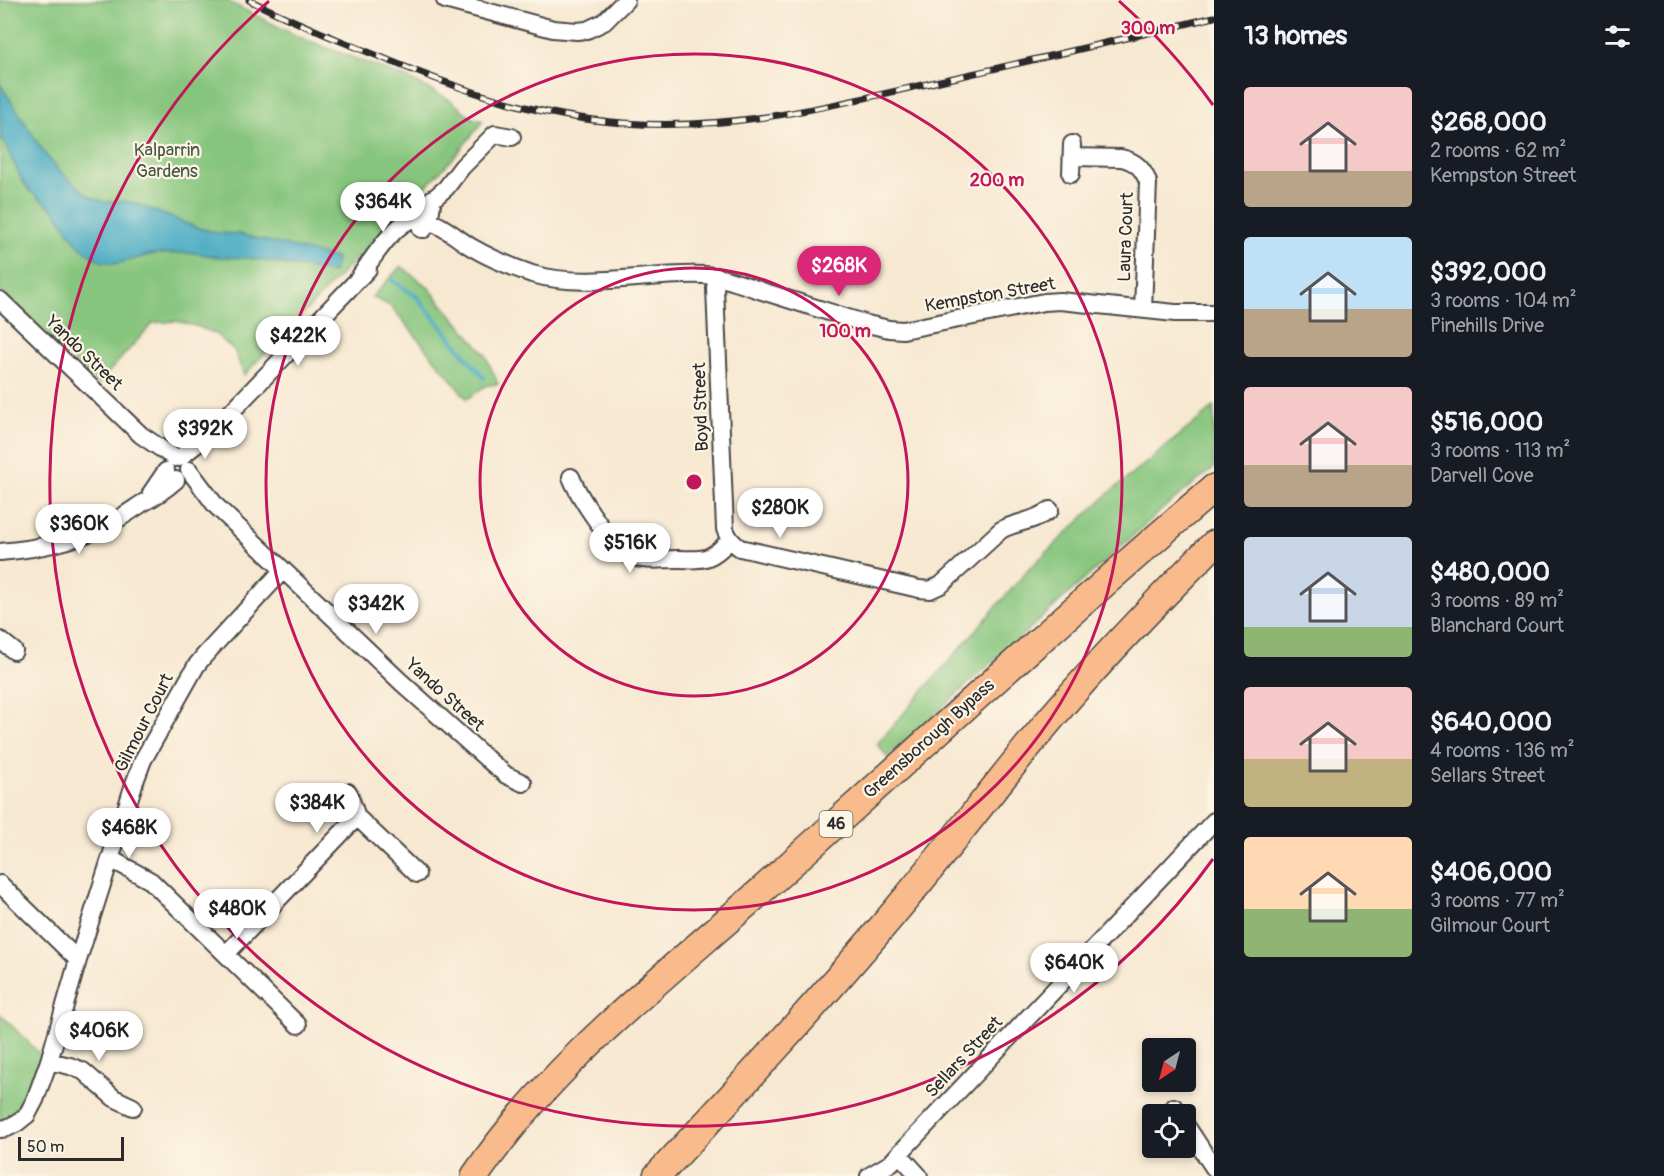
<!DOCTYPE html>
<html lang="en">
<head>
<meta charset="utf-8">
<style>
	body { margin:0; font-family:Pangolin,sans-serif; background:#20242c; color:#f1f3f6; height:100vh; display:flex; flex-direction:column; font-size:22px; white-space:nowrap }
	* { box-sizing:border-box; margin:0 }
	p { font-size:20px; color:#9ea1a6 }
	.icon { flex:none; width:33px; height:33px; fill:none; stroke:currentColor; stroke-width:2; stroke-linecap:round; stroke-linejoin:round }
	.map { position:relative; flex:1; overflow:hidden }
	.panel { display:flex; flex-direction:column; background:#171b24; width:450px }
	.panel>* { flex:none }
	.needle { width:39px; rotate:216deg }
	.buttons { position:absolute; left:1142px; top:1038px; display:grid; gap:12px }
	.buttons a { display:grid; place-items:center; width:54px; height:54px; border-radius:6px; background:#171b24; box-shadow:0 3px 9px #0003; font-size:30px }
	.scale { position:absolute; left:18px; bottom:15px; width:106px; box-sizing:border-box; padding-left:6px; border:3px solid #2b2b2b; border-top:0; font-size:16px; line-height:21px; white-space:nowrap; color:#2b2b2b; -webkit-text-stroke:4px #fcf5e5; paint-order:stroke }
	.price { position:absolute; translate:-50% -51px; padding:0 14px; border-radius:21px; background:#fff; color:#222; font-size:20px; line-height:39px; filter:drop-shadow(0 2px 3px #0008) }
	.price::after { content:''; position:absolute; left:50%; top:36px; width:18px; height:14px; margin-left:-9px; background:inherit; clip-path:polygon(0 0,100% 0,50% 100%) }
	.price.active { background:#db2777; color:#fff }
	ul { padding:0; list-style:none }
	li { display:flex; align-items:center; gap:18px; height:150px; padding:0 30px }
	li span { display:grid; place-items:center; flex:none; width:168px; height:120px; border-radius:6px; color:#555 }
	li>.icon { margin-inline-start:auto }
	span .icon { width:72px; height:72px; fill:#fffc; stroke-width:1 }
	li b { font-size:26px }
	h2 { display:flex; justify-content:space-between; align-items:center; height:72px; padding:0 30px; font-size:26px }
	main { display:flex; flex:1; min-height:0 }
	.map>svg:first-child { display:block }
	.green { fill:#86c57d; stroke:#587854; stroke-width:1.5 }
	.water { fill:#42a9c2; stroke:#366a76; stroke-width:1.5 }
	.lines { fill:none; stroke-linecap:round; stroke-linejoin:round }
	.stream { stroke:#42a9c2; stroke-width:4.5 }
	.minor-casing { stroke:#4a4744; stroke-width:20 }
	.trunk-casing { stroke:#4a4744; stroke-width:30 }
	.minor { stroke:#fff; stroke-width:16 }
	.trunk { stroke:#fabb8c; stroke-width:27 }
	.rail-casing { stroke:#2b2b2b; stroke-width:7 }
	.rail { stroke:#fcf5e5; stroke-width:4.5; stroke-dasharray:14; stroke-linecap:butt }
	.ring { fill:none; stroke:#c2185b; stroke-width:3 }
	.labels { text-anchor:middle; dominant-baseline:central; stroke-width:4.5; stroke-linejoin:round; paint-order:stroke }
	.shield { fill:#fcf5e5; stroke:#6a6863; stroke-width:1.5 }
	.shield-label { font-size:16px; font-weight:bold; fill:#2b2b2b }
	.park-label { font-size:18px; fill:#465944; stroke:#fcf5e5 }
	.street-label { font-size:18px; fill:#2b2b2b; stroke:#fcf5e5 }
	.centre { fill:#c2185b; stroke:#fcf5e5; stroke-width:3 }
	.ring-label { font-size:18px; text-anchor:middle; font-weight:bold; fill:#c2185b; stroke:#fcf5e5; stroke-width:4.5; stroke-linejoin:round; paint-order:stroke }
</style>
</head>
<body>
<main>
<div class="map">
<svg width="1214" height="1176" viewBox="0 0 1214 1176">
	<rect width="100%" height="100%" fill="#fcf5e5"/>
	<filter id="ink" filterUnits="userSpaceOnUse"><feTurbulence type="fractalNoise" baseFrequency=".0167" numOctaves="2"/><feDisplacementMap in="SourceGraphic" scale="12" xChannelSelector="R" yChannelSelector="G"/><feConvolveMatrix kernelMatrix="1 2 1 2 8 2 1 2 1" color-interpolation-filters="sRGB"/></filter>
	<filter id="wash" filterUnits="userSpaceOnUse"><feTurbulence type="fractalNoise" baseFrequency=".008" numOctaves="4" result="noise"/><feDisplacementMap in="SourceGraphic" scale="24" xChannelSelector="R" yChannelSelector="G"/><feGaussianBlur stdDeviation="1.35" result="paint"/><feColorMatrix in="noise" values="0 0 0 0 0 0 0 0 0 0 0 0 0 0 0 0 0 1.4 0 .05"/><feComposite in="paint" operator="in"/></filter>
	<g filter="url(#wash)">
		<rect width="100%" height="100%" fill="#f7e8d1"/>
		<path class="green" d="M0,0H225L299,37L409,79L450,100L472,118L483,121L457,154L244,375L234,350L214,333L199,327L177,321L153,323L98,384L0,290Z
			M401,266L428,287L485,354L498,384L487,385L467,399L392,307L372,297Z
			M1214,407V468L1166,506L887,757L877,744L1028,570L1108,494Z
			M0,1014L43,1057L31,1096L19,1113L0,1121Z"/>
		<path class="water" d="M0,84L45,154L61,172L89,196L105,202L126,201L137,204L198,228L218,233L239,234L336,258L334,273L248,258L220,257L194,253L154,254L115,264L101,261L86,252L76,242L54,210L30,191L23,182L0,134Z"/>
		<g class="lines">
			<path class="stream" d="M392,280L417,297L484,378"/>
		</g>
	</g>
	<g filter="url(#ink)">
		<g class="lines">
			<defs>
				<path id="minor" d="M445,0L553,29L577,31L587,30L604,22L626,0
					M1072,157L1121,158C1136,161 1143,169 1148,182L1143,310
					M1071,174L1072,144
					M426,205L446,188L462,167L495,134L512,137
					M421,229H424L429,222L433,198
					M360,276C372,260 396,219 417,219C437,219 457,239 473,248C492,259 512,267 532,274C587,290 649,272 705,275C725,277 744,285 762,291C797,302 832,313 867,324L889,329L903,330L1044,302L1060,301L1175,313H1214
					M717,276L715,288L725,529C728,538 732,543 740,548L919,589L930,590L941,585L1001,530C1018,521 1034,522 1050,510
					M0,300L141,435L175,458
					M179,458L210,434L368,269
					M189,470L216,506L401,682L487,759L506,775L523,783
					M571,477C579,497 612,548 631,556C645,562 662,559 677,559C705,560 710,561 730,540
					M151,493L166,471
					M0,552C36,549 72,542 105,526C118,520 129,512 141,504C154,497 165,490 176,480
					M0,640L14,651
					M348,792L357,817
					M111,859L151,881L298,1025
					M0,884L78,960
					M226,954L357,817L417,874
					M49,1061L70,1066L83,1071L114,1098L133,1107
					M1174,1107L1179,1114
					M1185,1124L1214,1168
					M0,1129L7,1128L17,1123L27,1115L35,1100L49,1061L78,960L134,784L143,760L196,666L204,656L283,570
					M899,1154L919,1176
					M869,1176L891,1163L899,1154L1214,821"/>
				<path id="trunk" d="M475,1176C552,1063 661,980 762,890C912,755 1061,619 1214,488
					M657,1176C743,1085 828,993 908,896C957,837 1003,775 1053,716C1104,656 1158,600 1214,544"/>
			</defs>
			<use href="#minor" class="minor-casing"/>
			<use href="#trunk" class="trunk-casing"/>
			<use href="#minor" class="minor"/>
			<use href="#trunk" class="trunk"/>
			<defs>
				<path id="rail" d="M249,0C291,21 335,39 378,56C458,89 536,117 624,123C732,131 826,107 931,83C1025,62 1120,40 1214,17"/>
			</defs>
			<use href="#rail" class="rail-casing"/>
			<use href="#rail" class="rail"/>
		</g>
	</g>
	<g class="ring">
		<circle cx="694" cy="482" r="214"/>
		<circle cx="694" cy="482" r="428"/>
		<path d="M1213 859A642 642 0 1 1 269 1M1119 1A642 642 0 0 1 1213 105"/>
	</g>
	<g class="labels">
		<rect class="shield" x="819.5" y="811" width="33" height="26" rx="4.5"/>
		<g class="shield-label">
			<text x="836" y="824">46</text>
		</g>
		<g class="park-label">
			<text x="167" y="150">Kalparrin<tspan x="167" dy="21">Gardens</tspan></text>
		</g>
		<g class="street-label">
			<text transform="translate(1126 237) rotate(-88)">Laura Court</text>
			<text transform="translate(990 295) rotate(-10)">Kempston Street</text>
			<text transform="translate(84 353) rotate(44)">Yando Street</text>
			<text transform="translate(701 407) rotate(-92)">Boyd Street</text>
			<text transform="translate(445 695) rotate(42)">Yando Street</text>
			<text transform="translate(144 723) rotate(-63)">Gilmour Court</text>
			<text transform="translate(929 739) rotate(-42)">Greensborough Bypass</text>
			<text transform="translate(964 1057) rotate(-47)">Sellars Street</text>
		</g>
	</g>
	<circle cx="694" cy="482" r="9" class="centre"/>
	<g class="ring-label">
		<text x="1148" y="34">300 m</text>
		<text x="997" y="186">200 m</text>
		<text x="845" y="337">100 m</text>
	</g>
</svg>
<div class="buttons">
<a><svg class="needle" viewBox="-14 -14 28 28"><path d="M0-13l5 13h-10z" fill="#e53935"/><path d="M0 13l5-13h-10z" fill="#9ea1a6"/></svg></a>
<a><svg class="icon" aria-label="locate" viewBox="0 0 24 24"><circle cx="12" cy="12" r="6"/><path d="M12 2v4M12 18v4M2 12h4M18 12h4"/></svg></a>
</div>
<div class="scale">50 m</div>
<b class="price" style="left:383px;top:233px">$364K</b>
<b class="price active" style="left:839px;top:297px">$268K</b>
<b class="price" style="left:298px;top:367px">$422K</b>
<b class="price" style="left:205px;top:460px">$392K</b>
<b class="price" style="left:780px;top:539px">$280K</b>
<b class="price" style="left:79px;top:555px">$360K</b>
<b class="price" style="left:630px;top:574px">$516K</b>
<b class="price" style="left:376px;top:635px">$342K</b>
<b class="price" style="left:317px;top:834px">$384K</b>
<b class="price" style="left:129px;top:859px">$468K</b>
<b class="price" style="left:237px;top:940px">$480K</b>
<b class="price" style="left:1074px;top:994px">$640K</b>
<b class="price" style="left:99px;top:1062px">$406K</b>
</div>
<section class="panel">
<h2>13 homes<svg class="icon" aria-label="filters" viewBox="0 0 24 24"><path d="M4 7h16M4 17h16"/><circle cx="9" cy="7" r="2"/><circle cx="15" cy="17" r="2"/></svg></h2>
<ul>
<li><span style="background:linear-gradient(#f6c9c9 70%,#b9a48a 0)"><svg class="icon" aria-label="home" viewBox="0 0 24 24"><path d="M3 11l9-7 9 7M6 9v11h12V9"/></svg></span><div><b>$268,000</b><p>2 rooms · 62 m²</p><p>Kempston Street</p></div></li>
<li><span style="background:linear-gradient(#bfe0f5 60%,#b9a48a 0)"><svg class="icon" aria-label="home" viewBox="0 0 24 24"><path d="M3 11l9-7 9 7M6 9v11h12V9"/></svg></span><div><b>$392,000</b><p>3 rooms · 104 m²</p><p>Pinehills Drive</p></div></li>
<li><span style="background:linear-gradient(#f6c9c9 65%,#b9a48a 0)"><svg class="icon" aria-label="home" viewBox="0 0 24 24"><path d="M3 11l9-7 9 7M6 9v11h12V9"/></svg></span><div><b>$516,000</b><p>3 rooms · 113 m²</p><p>Darvell Cove</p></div></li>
<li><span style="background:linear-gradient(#c9d6e8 75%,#8fb573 0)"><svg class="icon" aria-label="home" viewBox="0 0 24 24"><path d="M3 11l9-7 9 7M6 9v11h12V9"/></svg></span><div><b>$480,000</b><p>3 rooms · 89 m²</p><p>Blanchard Court</p></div></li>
<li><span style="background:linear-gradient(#f6c9c9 60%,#c2b280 0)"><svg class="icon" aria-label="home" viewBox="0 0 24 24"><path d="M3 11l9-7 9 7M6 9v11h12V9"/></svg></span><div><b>$640,000</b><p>4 rooms · 136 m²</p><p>Sellars Street</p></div></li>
<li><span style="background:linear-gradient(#ffd9b3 60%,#8fb573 0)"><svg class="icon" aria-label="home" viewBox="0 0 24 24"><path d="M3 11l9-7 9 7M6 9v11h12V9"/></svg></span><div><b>$406,000</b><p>3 rooms · 77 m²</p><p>Gilmour Court</p></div></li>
</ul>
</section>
</main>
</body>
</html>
